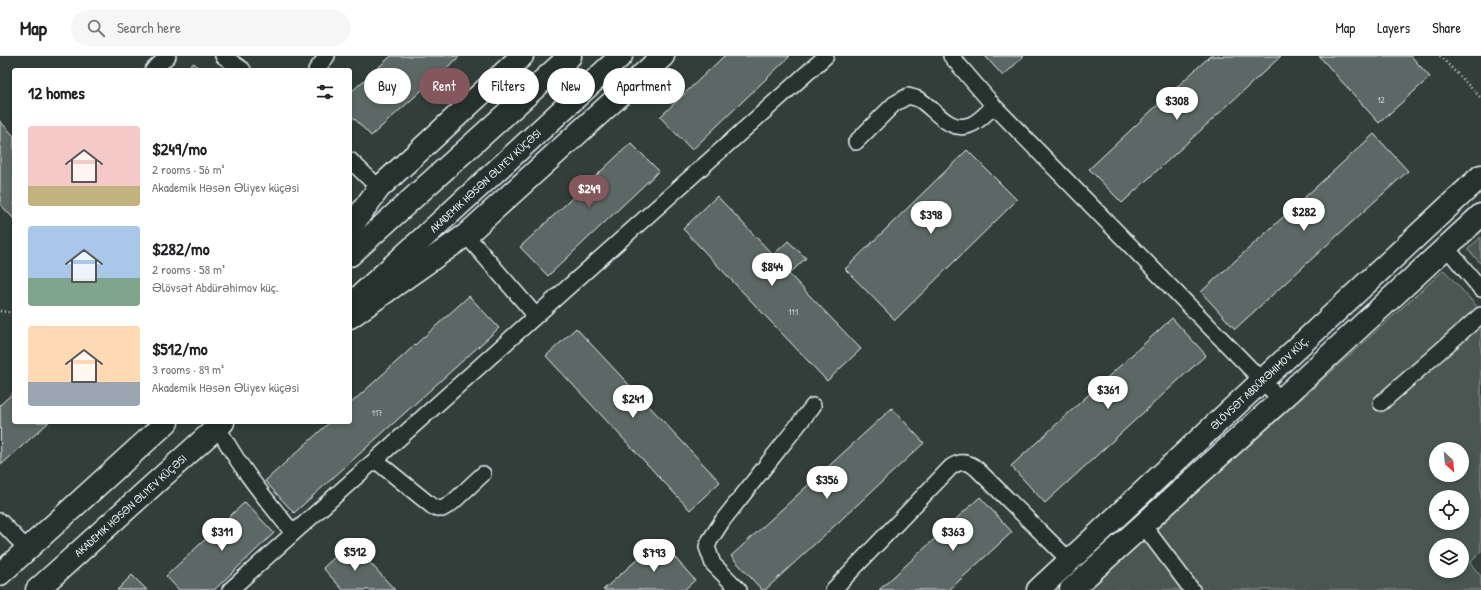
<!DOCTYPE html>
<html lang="en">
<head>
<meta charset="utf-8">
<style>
	body { margin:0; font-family:"Patrick Hand",sans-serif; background:#f6f6f6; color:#202124; height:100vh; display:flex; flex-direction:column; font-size:15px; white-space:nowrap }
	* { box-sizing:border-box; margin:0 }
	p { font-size:13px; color:#757577 }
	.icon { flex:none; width:22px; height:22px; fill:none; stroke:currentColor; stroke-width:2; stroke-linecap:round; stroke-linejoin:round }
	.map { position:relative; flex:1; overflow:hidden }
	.side { position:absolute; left:12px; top:12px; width:340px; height:356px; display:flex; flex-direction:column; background:#fff; border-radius:4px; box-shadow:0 2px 6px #0003 }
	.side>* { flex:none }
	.guide { position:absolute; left:364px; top:12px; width:380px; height:36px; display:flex; gap:8px }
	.needle { width:26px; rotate:154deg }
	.controls { position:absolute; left:1429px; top:386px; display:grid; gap:8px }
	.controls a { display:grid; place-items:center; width:40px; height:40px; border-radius:50%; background:#fff; box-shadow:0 2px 6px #0003; font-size:20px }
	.price { position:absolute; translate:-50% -34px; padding:0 9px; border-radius:14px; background:#fff; color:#222; font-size:13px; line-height:26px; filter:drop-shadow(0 1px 2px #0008) }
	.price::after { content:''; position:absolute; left:50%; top:24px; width:12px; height:9px; margin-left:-6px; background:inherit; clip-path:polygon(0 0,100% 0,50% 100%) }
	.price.selected { background:#84575d; color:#fff }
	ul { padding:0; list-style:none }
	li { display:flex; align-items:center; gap:12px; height:100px; padding:0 16px }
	li span { display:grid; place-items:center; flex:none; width:112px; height:80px; border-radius:4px; color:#555 }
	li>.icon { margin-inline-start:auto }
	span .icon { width:48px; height:48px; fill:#fffc; stroke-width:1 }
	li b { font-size:17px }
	h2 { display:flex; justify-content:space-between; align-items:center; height:48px; padding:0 16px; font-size:17px }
	.tag { padding:0 14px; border-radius:18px; background:#fff; box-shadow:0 2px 6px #0003; font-size:14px; line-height:36px }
	.tag.selected { background:#84575d; color:#fff }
	header { display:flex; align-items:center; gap:24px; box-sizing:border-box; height:56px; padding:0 20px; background:#fff; border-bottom:1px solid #e0e0e0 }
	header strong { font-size:19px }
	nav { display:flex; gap:22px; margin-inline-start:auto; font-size:14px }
	.search { width:280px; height:36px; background:#f6f6f6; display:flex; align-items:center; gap:10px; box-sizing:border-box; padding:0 14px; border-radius:22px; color:#757577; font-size:15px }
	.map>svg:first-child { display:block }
	.green { fill:#495651; stroke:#98a4a4; fill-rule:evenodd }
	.building { fill:#5c6865; stroke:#e8f1f8 }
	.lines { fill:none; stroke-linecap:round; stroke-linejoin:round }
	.lane-casing { stroke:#e8f1f8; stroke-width:18 }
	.secondary-casing { stroke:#e8f1f8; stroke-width:25 }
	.primary-casing { stroke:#e8f1f8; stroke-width:25 }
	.path { stroke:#e8f1f8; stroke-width:2.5; stroke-dasharray:1 3; stroke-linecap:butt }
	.lane { stroke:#26332d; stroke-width:15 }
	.secondary { stroke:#26332d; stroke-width:22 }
	.primary { stroke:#26332d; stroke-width:22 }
	.labels { text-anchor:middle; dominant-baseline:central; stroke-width:3.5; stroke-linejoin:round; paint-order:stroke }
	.number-label { font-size:9px; fill:#c5cfd3 }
	.street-label { font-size:11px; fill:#e8f1f8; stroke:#26332d }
</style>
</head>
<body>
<header>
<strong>Map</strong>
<div class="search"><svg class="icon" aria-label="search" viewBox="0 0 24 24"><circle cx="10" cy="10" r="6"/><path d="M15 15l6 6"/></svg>Search here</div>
<nav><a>Map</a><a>Layers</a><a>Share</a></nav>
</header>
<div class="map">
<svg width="1481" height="534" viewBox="0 0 1481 534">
	<rect width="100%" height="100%" fill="#323e39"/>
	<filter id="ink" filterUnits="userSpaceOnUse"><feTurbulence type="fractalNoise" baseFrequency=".025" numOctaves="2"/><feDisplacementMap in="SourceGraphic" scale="8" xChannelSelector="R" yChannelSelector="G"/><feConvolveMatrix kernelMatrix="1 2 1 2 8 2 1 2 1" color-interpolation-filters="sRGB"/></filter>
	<g filter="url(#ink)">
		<path class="green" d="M1481,181V208L1468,193Z
			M1444,214L1481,255V496L1470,507L1481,520V534H1089ZM1436,393H1462V419H1436ZM1436,441H1462V467H1436ZM1436,489H1462V515H1436Z"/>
		<path class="building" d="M391,0H460L371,80L350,58V37Z
			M724,0H790L692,94L660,61Z
			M985,0H1024L1003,20Z
			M1210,0H1281L1122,147L1089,113Z
			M1319,0H1411L1430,21L1379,67Z
			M194,7L200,14H185Z
			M0,65L14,80V163L0,148Z
			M1374,78L1408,115L1235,273L1201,236Z
			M631,87L659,115L548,220L520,191Z
			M967,94L1017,144L895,264L845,213Z
			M717,140L773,199L788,185L806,202L789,218L861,293L827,325L683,173Z
			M469,240L499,272L294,457L265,425L330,366H350V348Z
			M1172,262L1206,299L1045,447L1011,410Z
			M576,272L720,426L690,454L546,300Z
			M14,336V366H49L1,409L0,349Z
			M892,352L924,387L765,534H762L731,500Z
			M980,441L1012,476L949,534H879Z
			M245,446L274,477L214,534H179L166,520Z
			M659,484L695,524L684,534H603Z
			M351,486L395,534H343L323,512Z
			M132,519L147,534H117Z"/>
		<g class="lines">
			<defs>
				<path id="lane" d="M223,0L243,14
					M951,0L994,50L1281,344
					M153,14L168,0
					M316,14L327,0
					M856,86L894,48L908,40C912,41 917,42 920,44C936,54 949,77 970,69C979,66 987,56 994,50
					M350,104L379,132
					M466,179L536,260
					M1446,191L1481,233
					M1381,347L1481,259
					M218,371C238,410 266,443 293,477
					M375,404L433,451L442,453L452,447L483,418
					M0,465L27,493
					M1143,469L1192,534
					M230,534L826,0
					M739,534L713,508L707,491L710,484L723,464L813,350
					M833,534L951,411C960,405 967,405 976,412L1070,505"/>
				<g id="secondary">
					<path d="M350,172L379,132L522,0"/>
					<path id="s1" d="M1038,534L1481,120"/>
					<path d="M1071,534L1281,344L1481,159"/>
				</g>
				<g id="primary">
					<path d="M350,199L570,0"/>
					<path id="s2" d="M361,239L621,0"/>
					<path d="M350,261L466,179L663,0"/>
					<path d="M0,518L167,366"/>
					<path id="s3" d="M37,534L223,366"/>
				</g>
			</defs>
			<use href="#lane" class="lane-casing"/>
			<use href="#secondary" class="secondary-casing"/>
			<use href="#primary" class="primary-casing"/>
			<path class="path" d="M1440,0L1481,42
				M0,255L14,257"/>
			<use href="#lane" class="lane"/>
			<use href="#secondary" class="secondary"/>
			<use href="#primary" class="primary"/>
		</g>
	</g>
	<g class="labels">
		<g class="number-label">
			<text x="1381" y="44">12</text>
			<text x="793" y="256">111</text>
			<text x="377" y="357">117</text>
		</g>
		<g class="street-label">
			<text stroke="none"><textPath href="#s2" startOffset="169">AKADEMIK HƏSƏN ƏLIYEV KÜÇƏSI</textPath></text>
			<text stroke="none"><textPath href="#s1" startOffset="303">ƏLÖVSƏT ABDÜRƏHIMOV KÜÇ.</textPath></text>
			<text stroke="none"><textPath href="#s3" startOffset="126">AKADEMIK HƏSƏN ƏLIYEV KÜÇƏSI</textPath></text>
		</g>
	</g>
</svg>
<div class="controls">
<a><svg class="needle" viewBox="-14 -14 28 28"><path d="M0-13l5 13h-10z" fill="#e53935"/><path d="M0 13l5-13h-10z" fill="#757577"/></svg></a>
<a><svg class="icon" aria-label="locate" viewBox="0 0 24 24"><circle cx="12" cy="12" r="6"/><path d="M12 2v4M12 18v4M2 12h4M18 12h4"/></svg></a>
<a><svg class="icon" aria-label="layers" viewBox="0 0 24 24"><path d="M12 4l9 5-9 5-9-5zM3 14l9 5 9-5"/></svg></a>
</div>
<b class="price" style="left:1177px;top:65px">$308</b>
<b class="price selected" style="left:589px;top:153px">$249</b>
<b class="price" style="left:1304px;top:176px">$282</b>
<b class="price" style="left:931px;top:179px">$398</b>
<b class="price" style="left:772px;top:231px">$844</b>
<b class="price" style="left:1108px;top:354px">$361</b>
<b class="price" style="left:633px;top:363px">$241</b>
<b class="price" style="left:827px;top:444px">$356</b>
<b class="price" style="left:222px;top:496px">$311</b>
<b class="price" style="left:953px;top:496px">$363</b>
<b class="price" style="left:355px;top:516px">$512</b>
<b class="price" style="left:654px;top:517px">$793</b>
<div class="guide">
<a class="tag">Buy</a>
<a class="tag selected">Rent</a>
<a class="tag">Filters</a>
<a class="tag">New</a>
<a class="tag">Apartment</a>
</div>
<section class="side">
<h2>12 homes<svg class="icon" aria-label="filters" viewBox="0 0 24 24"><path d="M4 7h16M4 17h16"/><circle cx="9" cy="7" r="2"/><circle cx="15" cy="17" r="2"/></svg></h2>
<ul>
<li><span style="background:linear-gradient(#f6c9c9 75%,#c2b280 0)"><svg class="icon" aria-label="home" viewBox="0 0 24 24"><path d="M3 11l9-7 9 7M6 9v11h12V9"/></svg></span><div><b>$249/mo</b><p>2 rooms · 56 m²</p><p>Akademik Həsən Əliyev küçəsi</p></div></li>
<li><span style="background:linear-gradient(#a9c7e8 65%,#7fa58c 0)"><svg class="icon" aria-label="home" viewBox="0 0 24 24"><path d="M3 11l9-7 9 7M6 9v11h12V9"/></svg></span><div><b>$282/mo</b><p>2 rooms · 58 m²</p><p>Əlövsət Abdürəhimov küç.</p></div></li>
<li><span style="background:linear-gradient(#ffd9b3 70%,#9aa5b1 0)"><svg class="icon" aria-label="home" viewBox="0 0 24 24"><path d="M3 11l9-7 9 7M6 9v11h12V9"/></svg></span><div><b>$512/mo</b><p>3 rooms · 89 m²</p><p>Akademik Həsən Əliyev küçəsi</p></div></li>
</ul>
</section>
</div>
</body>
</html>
